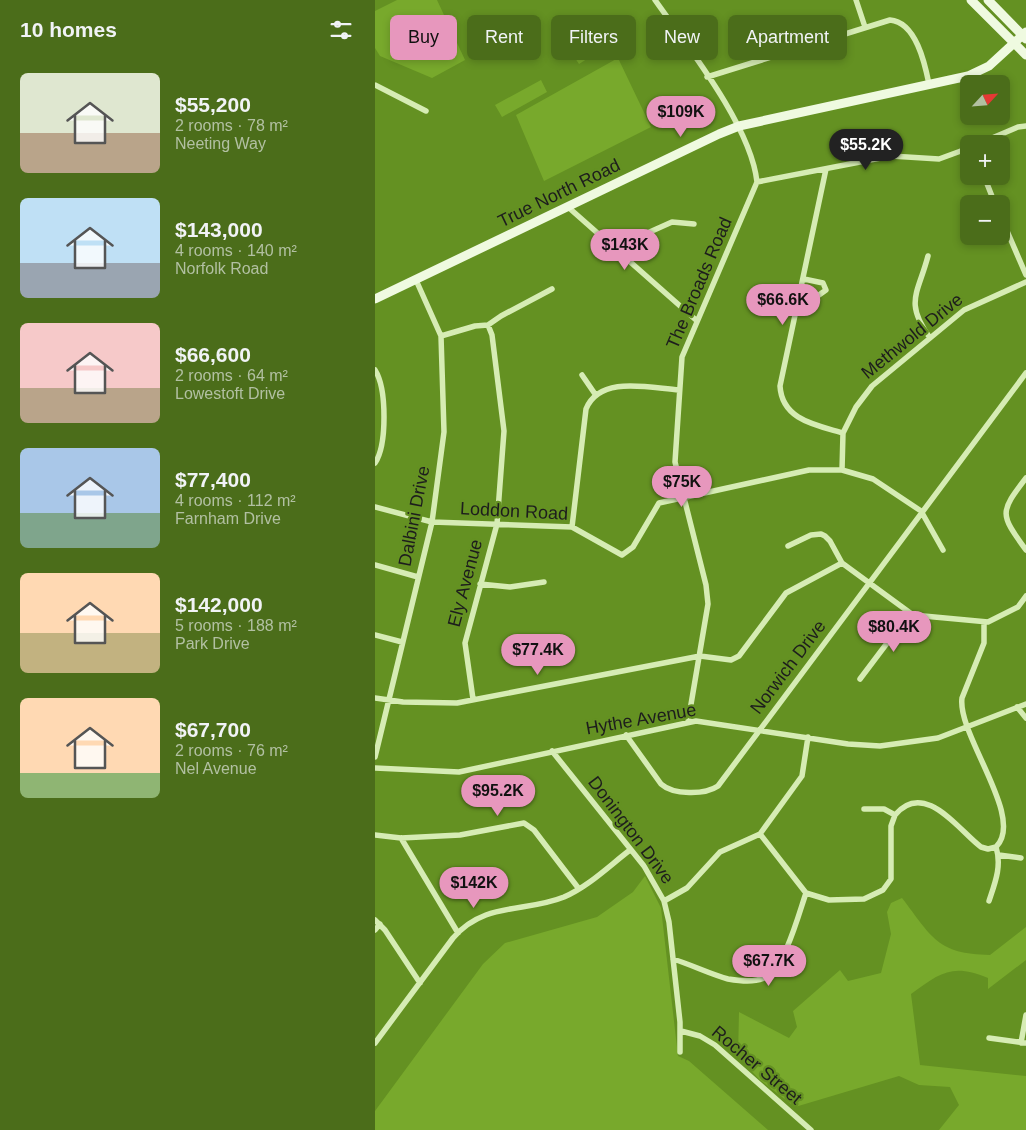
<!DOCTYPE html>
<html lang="en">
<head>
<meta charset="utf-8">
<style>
	body { margin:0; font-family:Arial,sans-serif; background:#557527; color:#f1f3f6; height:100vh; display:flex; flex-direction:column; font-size:19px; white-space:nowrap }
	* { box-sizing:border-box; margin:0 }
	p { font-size:16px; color:#b2c0a2 }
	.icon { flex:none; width:28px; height:28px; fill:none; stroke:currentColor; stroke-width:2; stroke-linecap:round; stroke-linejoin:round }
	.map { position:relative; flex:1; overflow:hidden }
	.side { display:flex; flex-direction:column; background:#4b6d1a; width:375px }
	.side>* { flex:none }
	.top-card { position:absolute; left:15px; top:15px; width:475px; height:45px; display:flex; gap:10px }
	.needle { width:32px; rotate:64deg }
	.tools { position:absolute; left:585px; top:75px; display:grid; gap:10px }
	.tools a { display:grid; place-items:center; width:50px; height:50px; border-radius:8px; background:#4b6d1a; box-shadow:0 2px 8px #0003; font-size:25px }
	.price { position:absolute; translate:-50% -42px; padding:0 11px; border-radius:18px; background:#e797bd; color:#111; font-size:16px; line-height:32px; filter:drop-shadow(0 1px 2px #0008) }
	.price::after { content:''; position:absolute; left:50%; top:30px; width:15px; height:11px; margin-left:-8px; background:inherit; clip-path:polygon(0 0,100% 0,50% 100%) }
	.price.on { background:#222; color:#fff }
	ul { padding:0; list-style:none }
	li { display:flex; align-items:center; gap:15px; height:125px; padding:0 20px }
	li span { display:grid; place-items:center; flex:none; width:140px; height:100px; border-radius:8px; color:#555 }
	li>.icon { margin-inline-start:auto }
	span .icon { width:60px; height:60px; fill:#fffc; stroke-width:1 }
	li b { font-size:21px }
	h2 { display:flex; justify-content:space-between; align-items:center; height:60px; padding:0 20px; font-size:21px }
	.tag { padding:0 18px; border-radius:8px; background:#4b6d1a; box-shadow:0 2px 8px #0003; font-size:18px; line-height:45px }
	.tag.on { background:#e797bd; color:#111 }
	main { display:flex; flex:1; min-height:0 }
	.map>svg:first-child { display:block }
	.green { fill:#78a92c }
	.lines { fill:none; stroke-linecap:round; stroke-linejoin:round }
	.street { stroke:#d6ecb4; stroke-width:5.5 }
	.secondary { stroke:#effae0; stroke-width:9 }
	.labels { text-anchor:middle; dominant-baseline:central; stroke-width:4.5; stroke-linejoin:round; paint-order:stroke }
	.street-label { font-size:18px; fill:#1d1d1d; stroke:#649122 }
</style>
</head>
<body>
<main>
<section class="side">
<h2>10 homes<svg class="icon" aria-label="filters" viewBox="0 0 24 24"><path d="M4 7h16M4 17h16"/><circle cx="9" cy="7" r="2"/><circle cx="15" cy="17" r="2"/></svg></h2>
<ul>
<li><span style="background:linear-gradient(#dfe7d0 60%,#b9a48a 0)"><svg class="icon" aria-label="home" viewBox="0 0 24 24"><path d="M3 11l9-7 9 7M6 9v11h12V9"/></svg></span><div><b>$55,200</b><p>2 rooms · 78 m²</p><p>Neeting Way</p></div></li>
<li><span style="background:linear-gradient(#bfe0f5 65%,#9aa5b1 0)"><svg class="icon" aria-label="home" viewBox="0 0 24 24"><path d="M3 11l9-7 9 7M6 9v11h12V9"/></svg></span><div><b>$143,000</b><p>4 rooms · 140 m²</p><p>Norfolk Road</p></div></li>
<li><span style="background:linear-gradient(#f6c9c9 65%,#b9a48a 0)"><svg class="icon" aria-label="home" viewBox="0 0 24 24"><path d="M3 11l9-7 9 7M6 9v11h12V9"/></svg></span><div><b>$66,600</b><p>2 rooms · 64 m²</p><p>Lowestoft Drive</p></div></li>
<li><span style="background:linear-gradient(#a9c7e8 65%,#7fa58c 0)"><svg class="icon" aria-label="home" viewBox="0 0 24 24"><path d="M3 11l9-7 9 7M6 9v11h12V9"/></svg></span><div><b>$77,400</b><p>4 rooms · 112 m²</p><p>Farnham Drive</p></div></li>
<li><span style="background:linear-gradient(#ffd9b3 60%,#c2b280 0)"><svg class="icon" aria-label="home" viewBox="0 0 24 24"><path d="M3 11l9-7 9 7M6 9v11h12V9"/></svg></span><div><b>$142,000</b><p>5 rooms · 188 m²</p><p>Park Drive</p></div></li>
<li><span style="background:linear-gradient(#ffd9b3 75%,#8fb573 0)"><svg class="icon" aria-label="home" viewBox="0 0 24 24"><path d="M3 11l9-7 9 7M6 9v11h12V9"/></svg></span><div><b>$67,700</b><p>2 rooms · 76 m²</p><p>Nel Avenue</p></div></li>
</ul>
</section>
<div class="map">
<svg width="651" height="1130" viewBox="0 0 651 1130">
	<rect width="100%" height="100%" fill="#649122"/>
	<path class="green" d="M22,0H62L90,60L57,78L5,56L0,48V11Z
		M209,18L229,48L204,64L184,34Z
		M243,58L276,127L169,181L141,115Z
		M166,80L172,92L127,117L120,105Z
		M270,876L286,908L303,1056L314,1061L393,1130H0V1111L108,964L130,943L222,917L258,892Z
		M527,898C557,937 562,954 615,955L651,927V960L613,989V978C577,963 565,973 536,994L545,1065L651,1076V1130H564L584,1105L575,1087L544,1085L524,1076L420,1107L385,1080L363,1057L364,1012L414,1038L422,1027L418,1011L465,970L473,981L506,973L516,934L512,912L516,903Z"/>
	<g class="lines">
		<path class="street" d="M280,0C313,47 376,126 382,182L307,357L300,462L331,585L333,604L313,722
			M481,0L490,27
			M332,77L515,20C541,22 550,64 554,84
			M0,85L51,111
			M603,144L643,127L651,126
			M451,169L405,386C407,420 441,425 468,433
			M609,176L620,204
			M382,182L516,156L564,159L594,148
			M193,207L321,320
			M626,217L651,275
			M239,248L297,222L319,224
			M553,256C543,294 529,302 555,338
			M426,292L444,295L451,290L448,283L429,279
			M66,336L100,326L113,325L126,316L177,289
			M0,370C12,389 12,445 0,463
			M207,375L220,394
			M467,470L468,433L481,407L497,386L589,310L651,282
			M651,478C624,513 625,514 651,550
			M0,507L57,522L197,527L247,555L258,547L284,503L434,470H467L498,479L546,511L568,550
			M197,527L211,409C225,375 274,388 304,390
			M413,546L436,535L446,534L450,536L455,541L467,563L538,615L613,622L643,607L651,596
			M0,565L43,577
			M105,584L135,587L169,582
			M609,622V643L587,698C582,735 651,818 621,847C627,866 620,883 614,901
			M0,635L27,642
			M485,679L534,614
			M0,698L28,702L82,703L325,656L356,660L364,656L411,593L467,563
			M98,699L90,643L122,524L129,431L117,335L113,325
			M642,707L651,718
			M251,735L286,784C298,795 330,795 343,786L651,373
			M177,751L269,866L289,901L294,922L305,1022V1052
			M0,757L57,522L69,432L66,336L41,280
			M0,768L84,772L321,721L473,744L505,746L563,738L651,704
			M489,809H509L520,815C550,779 585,832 606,847L613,849L621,847
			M385,834L431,893L454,900L489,899L508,890L516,879V826L520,815
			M0,835L26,838L85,835L149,823L159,830L204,889
			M26,838L83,933
			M624,855L646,858
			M289,901L312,888L345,852L385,834L427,776L433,737
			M0,920L10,930L45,983
			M0,930L5,924
			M298,959C317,965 335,974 353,979C365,981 380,983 391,977C410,967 424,913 431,893
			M306,1031L325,1036L340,1045L436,1130
			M614,1038L651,1043
			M0,1043L78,938C110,901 150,913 189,897C214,886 234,866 255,850
			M646,1043L651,1015"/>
		<path class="secondary" d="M596,0L651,55
			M613,0L651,39
			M0,299L344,134L364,126L593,76L614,66L651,32"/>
	</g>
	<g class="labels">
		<g class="street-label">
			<text transform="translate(184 193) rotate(-26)">True North Road</text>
			<text transform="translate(324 283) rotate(-67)">The Broads Road</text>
			<text transform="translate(537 336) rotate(-39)">Methwold Drive</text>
			<text transform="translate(139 511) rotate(3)">Loddon Road</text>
			<text transform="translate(39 516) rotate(-79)">Dalbini Drive</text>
			<text transform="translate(90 583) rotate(-75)">Ely Avenue</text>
			<text transform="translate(413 667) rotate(-53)">Norwich Drive</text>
			<text transform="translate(266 719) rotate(-10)">Hythe Avenue</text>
			<text transform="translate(256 830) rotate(53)">Donington Drive</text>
			<text transform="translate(382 1065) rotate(40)">Rocher Street</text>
		</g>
	</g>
</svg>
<div class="tools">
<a><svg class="needle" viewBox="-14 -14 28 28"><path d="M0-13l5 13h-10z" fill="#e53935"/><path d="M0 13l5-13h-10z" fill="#b2c0a2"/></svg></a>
<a>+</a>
<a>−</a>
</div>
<b class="price" style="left:306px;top:138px">$109K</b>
<b class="price on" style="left:491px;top:171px">$55.2K</b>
<b class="price" style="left:250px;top:271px">$143K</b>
<b class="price" style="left:408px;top:326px">$66.6K</b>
<b class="price" style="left:307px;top:508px">$75K</b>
<b class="price" style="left:519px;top:653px">$80.4K</b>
<b class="price" style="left:163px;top:676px">$77.4K</b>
<b class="price" style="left:123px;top:817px">$95.2K</b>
<b class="price" style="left:99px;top:909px">$142K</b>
<b class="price" style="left:394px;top:987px">$67.7K</b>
<div class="top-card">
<a class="tag on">Buy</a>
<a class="tag">Rent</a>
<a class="tag">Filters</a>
<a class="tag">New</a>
<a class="tag">Apartment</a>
</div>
</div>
</main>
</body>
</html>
